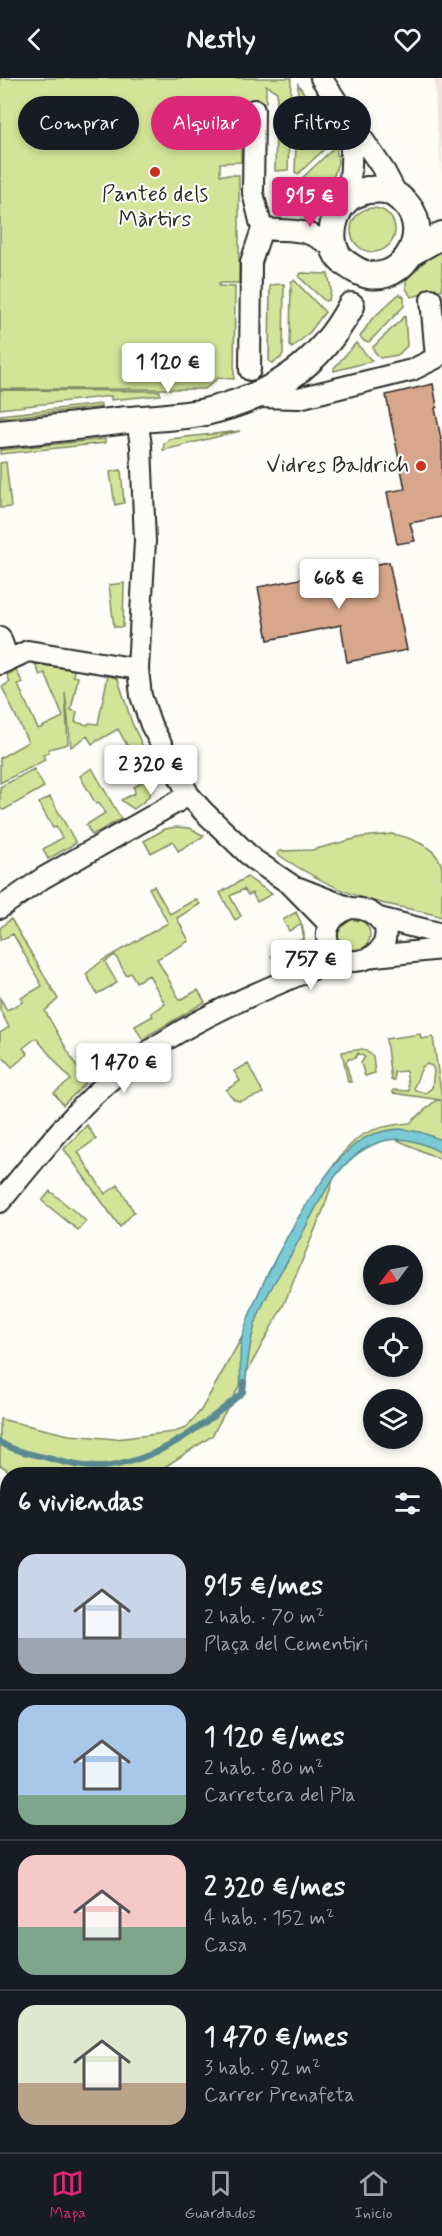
<!DOCTYPE html>
<html lang="es">
<head>
<meta charset="utf-8">
<style>
	body { margin:0; font-family:Mynerve,sans-serif; background:#242831; color:#f1f3f6; height:100vh; display:flex; flex-direction:column; font-size:22px; white-space:nowrap }
	* { box-sizing:border-box; margin:0 }
	p { font-size:20px; color:#9ea1a6 }
	.icon { flex:none; width:33px; height:33px; fill:none; stroke:currentColor; stroke-width:2; stroke-linecap:round; stroke-linejoin:round }
	.map { position:relative; flex:1; overflow:hidden }
	.details { position:absolute; left:0px; top:1389px; width:442px; height:686px; display:flex; flex-direction:column; background:#171b24; border-radius:24px 24px 0 0; box-shadow:0 3px 9px #0003 }
	.details>* { flex:none }
	.banner { position:absolute; left:18px; top:18px; width:406px; height:54px; display:flex; gap:12px }
	.needle { width:39px; rotate:238deg }
	.tools { position:absolute; left:363px; top:1167px; display:grid; gap:12px }
	.tools a { display:grid; place-items:center; width:60px; height:60px; border-radius:50%; background:#171b24; box-shadow:0 3px 9px #0003; font-size:30px }
	.price { position:absolute; translate:-50% -51px; padding:0 14px; border-radius:6px; background:#fff; color:#222; font-size:20px; line-height:39px; filter:drop-shadow(0 2px 3px #0008) }
	.price::after { content:''; position:absolute; left:50%; top:36px; width:18px; height:14px; margin-left:-9px; background:inherit; clip-path:polygon(0 0,100% 0,50% 100%) }
	.price.selected { background:#db2777; color:#fff }
	ul { padding:0; list-style:none }
	li { display:flex; align-items:center; gap:18px; height:150px; padding:0 18px }
	li+li { border-top:2px solid #363941 }
	li span { display:grid; place-items:center; flex:none; width:168px; height:120px; border-radius:18px; color:#555 }
	li>.icon { margin-inline-start:auto }
	span .icon { width:72px; height:72px; fill:#fffc; stroke-width:1 }
	li b { font-size:26px }
	h2 { display:flex; justify-content:space-between; align-items:center; height:72px; padding:0 18px; font-size:26px }
	.chip { padding:0 21px; border-radius:27px; background:#171b24; box-shadow:0 3px 9px #0003; font-size:21px; line-height:54px }
	.chip.selected { background:#db2777; color:#fff }
	header { display:flex; justify-content:space-between; align-items:center; height:78px; padding:0 18px; background:#171b24; font-size:27px; font-weight:700 }
	.tabs { display:flex; justify-content:space-around; align-items:center; height:84px; border-top:2px solid #363941; background:#171b24; font-size:16px; color:#9ea1a6 }
	.tabs a { display:grid; justify-items:center; gap:3px }
	.tabs .selected { color:#db2777 }
	.map>svg:first-child { display:block }
	.built { fill:#f2e2d7 }
	.green { fill:#d3e498; stroke:#7f8862; stroke-width:1.5; fill-rule:evenodd }
	.water { fill:#7acad5; stroke:#5a8a91; stroke-width:1.5 }
	.lines { fill:none; stroke-linecap:round; stroke-linejoin:round }
	.stream { stroke:#5a8a91; stroke-width:6 }
	.building { fill:#d8a78b; stroke:#2b2b2b; stroke-width:1.5 }
	.minor-casing { stroke:#2b2b2b; stroke-width:24 }
	.major-casing { stroke:#2b2b2b; stroke-width:30 }
	.minor { stroke:#fdfcf7; stroke-width:20 }
	.major { stroke:#fdfcf7; stroke-width:26 }
	.poi-dot { fill:#c8321e; stroke:#fdfcf7; stroke-width:2 }
	.labels { text-anchor:middle; dominant-baseline:central; stroke-width:4.5; stroke-linejoin:round; paint-order:stroke }
	.poi-label { font-size:22px; fill:#2b2b2b; stroke:#fdfcf7 }
</style>
</head>
<body>
<header><svg class="icon" aria-label="back" viewBox="0 0 24 24"><path d="M15 5l-7 7 7 7"/></svg>Nestly<svg class="icon" aria-label="heart" viewBox="0 0 24 24"><path d="M12 20l-8-8c-3-5 5-10 8-4 3-6 11-1 8 4z"/></svg></header>
<div class="map">
<svg width="442" height="2074" viewBox="0 0 442 2074">
	<rect width="100%" height="100%" fill="#fdfcf7"/>
	<filter id="ink" filterUnits="userSpaceOnUse"><feTurbulence type="fractalNoise" baseFrequency=".0167" numOctaves="2"/><feDisplacementMap in="SourceGraphic" scale="12" xChannelSelector="R" yChannelSelector="G"/><feConvolveMatrix kernelMatrix="1 2 1 2 8 2 1 2 1" color-interpolation-filters="sRGB"/></filter>
	<g filter="url(#ink)">
		<path class="built" d="M435,0H442V95L436,39Z"/>
		<path class="green" d="M0,0H291L288,92L275,93L277,14L266,7V24L242,25L241,84L220,85V97H239V205H219V208L235,209L234,301L218,300L205,311H0Z
			M298,6L334,62L298,96L295,94Z
			M336,68L338,84L332,104L304,103L302,100Z
			M351 152a22 22 0 1 1 44 0a22 22 0 1 1-44 0Z
			M442,172V212L411,219L406,210V202L427,181Z
			M301,195L328,196L331,211L329,222L325,223L299,199Z
			M294,202L325,234L310,254L292,270L290,268L291,204Z
			M284,206L283,275L281,280L272,285L269,283L270,207Z
			M399,216L404,219V228L369,264L364,263L360,259L371,242Z
			M405,238L407,268L398,277L380,280L374,273L373,269Z
			M356,265L372,283L334,293V290Z
			M0,312L160,313V317L111,322V318L0,331Z
			M101,326V329L0,340V337Z
			M240,353L164,372H163L164,366L169,361Z
			M105,361V365L0,376V372Z
			M6,384L11,429L0,430V385Z
			M121,392L124,425L115,427L110,394Z
			M124,505L123,549H114L109,507Z
			M35,586L74,592L73,598L78,599L71,632L77,634L75,644L88,647L89,645L98,646L108,597L118,601L132,645L144,671L133,678L118,651L92,666L87,658L71,669L65,614L68,666L49,671V674L43,677L45,682L0,705V680L28,664L2,609L10,604L7,597L16,592L23,605L18,607L38,651L63,639L45,595L40,597Z
			M92,690L121,741L92,757L86,747L105,735L99,725L96,726L80,698Z
			M34,691L44,709L4,732L0,731V709Z
			M154,696C154,717 149,720 134,731L121,722L135,715L134,709Z
			M50,719L76,765L48,781L43,771L62,760L56,749L53,750L39,725Z
			M176,749L190,750L204,758L178,773L173,763L151,775L144,763L165,751Z
			M392,756C410,759 438,769 442,790C442,805 442,823 442,839C420,832 396,829 373,823C338,813 307,796 277,776L280,773L312,772L362,759Z
			M247,799L272,816L257,824L252,815L248,817L244,811L230,818L241,838L235,842L220,815Z
			M154,808L170,836L196,821L200,826L177,840L189,863L157,881L180,922L198,912L205,924L142,961L135,948L153,938L151,935L165,926L149,897L136,904L131,895L126,897L115,877L105,884L117,905L97,916L86,896L103,882L168,845L149,810Z
			M296,834C311,862 306,877 278,890L271,878L304,860L301,846L289,853L283,842Z
			M11,841L58,921L45,933L86,1005L63,1027L54,1015L71,1002L36,960L23,970L28,976L12,989L0,976V955L9,949L0,932V920L7,932L23,924L21,920L42,908L13,856L0,862V850Z
			M338 857a16 16 0 1 1 32 0a16 16 0 1 1-32 0Z
			M420,956L421,961L433,959L442,1021V1082L393,1060L368,1066L336,1093L324,1130L284,1226L212,1358L154,1396H14L0,1387V1341L69,1357L116,1361L174,1354L186,1350L201,1332C231,1279 261,1226 290,1172C311,1134 323,1089 358,1060C371,1050 395,1046 410,1045L435,1023L441,1022L393,1015V1012L409,1013L406,993L394,994V1002H391L386,961ZM427,986L432,988L434,993L432,1010L425,1015L415,1012L414,1009L422,989Z
			M363,971L373,978L375,995L365,998L361,985L365,979L358,975L355,980L349,981L346,984L351,1004H348L342,974Z
			M248,986L263,1015C245,1022 237,1030 226,1012L240,1003L234,993Z
			M87,1047L96,1061L78,1074L105,1116L118,1107L134,1134L120,1149L64,1071Z
			M50,1113L86,1143L78,1152L42,1123Z"/>
		<path class="water" d="M400,1051L420,1054L442,1062V1075C421,1064 400,1056 377,1065C332,1082 314,1137 292,1175C279,1198 264,1219 256,1244C249,1266 247,1289 245,1312L240,1314C242,1296 238,1276 242,1259C255,1211 317,1094 357,1065C369,1056 385,1052 400,1051Z"/>
		<g class="lines">
			<path class="stream" d="M0,1364C13,1373 32,1376 48,1380C65,1385 85,1390 103,1389C158,1383 202,1349 243,1314L244,1304"/>
		</g>
		<path class="building" d="M433,306L437,329L435,330L442,366V439L410,445L415,463L397,466L387,414L405,411L386,317Z
			M389,484L407,572L347,584L341,547L268,562L258,509Z"/>
		<g class="lines">
			<defs>
				<path id="minor" d="M321,0L385,94L397,117
					M347,121C352,95 353,70 348,45
					M262,151C297,154 304,148 335,171
					M250,292L251,184L262,151L253,115L254,32
					M255,319L299,320L412,292L436,280L431,221
					M137,341L141,368L145,463L138,591L141,618L151,647L189,717L203,733L253,781L290,806L329,846
					M0,559L8,581
					M0,586L28,573L138,591
					M299,810L350,830
					M0,830L43,800L189,717
					M350,830C366,830 376,835 385,849C390,877 362,888 338,881C319,861 325,840 350,830Z
					M379,840L442,856
					M375,878L442,871
					M0,1124C38,1079 74,1031 120,994C184,943 264,911 338,881
					M0,1874H8
					M435,1876L442,1877"/>
				<path id="major" d="M367,112C373,112 379,111 385,112C393,114 399,119 404,124C437,156 397,216 356,192C350,188 343,185 338,178C327,160 333,132 350,119C355,116 361,114 367,112Z
					M412,174L442,157
					M0,356C42,352 85,347 127,342C153,340 180,339 205,334C271,319 319,288 351,228"/>
			</defs>
			<use href="#minor" class="minor-casing"/>
			<use href="#major" class="major-casing"/>
			<use href="#minor" class="minor"/>
			<use href="#major" class="major"/>
		</g>
	</g>
	<g class="poi-dot">
		<circle cx="155" cy="94" r="6"/>
		<circle cx="421" cy="388" r="6"/>
	</g>
	<g class="labels">
		<g class="poi-label">
			<text x="155" y="117">Panteó dels<tspan x="155" dy="25">Màrtirs</tspan></text>
			<text x="409" y="388" text-anchor="end">Vidres Baldrich</text>
		</g>
	</g>
</svg>
<div class="tools">
<a><svg class="needle" viewBox="-14 -14 28 28"><path d="M0-13l5 13h-10z" fill="#e53935"/><path d="M0 13l5-13h-10z" fill="#9ea1a6"/></svg></a>
<a><svg class="icon" aria-label="locate" viewBox="0 0 24 24"><circle cx="12" cy="12" r="6"/><path d="M12 2v4M12 18v4M2 12h4M18 12h4"/></svg></a>
<a><svg class="icon" aria-label="layers" viewBox="0 0 24 24"><path d="M12 4l9 5-9 5-9-5zM3 14l9 5 9-5"/></svg></a>
</div>
<b class="price selected" style="left:310px;top:150px">915 €</b>
<b class="price" style="left:168px;top:316px">1 120 €</b>
<b class="price" style="left:339px;top:532px">668 €</b>
<b class="price" style="left:151px;top:718px">2 320 €</b>
<b class="price" style="left:311px;top:913px">757 €</b>
<b class="price" style="left:124px;top:1016px">1 470 €</b>
<div class="banner">
<a class="chip">Comprar</a>
<a class="chip selected">Alquilar</a>
<a class="chip">Filtros</a>
</div>
<section class="details">
<h2>6 viviendas<svg class="icon" aria-label="filters" viewBox="0 0 24 24"><path d="M4 7h16M4 17h16"/><circle cx="9" cy="7" r="2"/><circle cx="15" cy="17" r="2"/></svg></h2>
<ul>
<li><span style="background:linear-gradient(#c9d6e8 70%,#9aa5b1 0)"><svg class="icon" aria-label="home" viewBox="0 0 24 24"><path d="M3 11l9-7 9 7M6 9v11h12V9"/></svg></span><div><b>915 €/mes</b><p>2 hab. · 70 m²</p><p>Plaça del Cementiri</p></div></li>
<li><span style="background:linear-gradient(#a9c7e8 75%,#7fa58c 0)"><svg class="icon" aria-label="home" viewBox="0 0 24 24"><path d="M3 11l9-7 9 7M6 9v11h12V9"/></svg></span><div><b>1 120 €/mes</b><p>2 hab. · 80 m²</p><p>Carretera del Pla</p></div></li>
<li><span style="background:linear-gradient(#f6c9c9 60%,#7fa58c 0)"><svg class="icon" aria-label="home" viewBox="0 0 24 24"><path d="M3 11l9-7 9 7M6 9v11h12V9"/></svg></span><div><b>2 320 €/mes</b><p>4 hab. · 152 m²</p><p>Casa</p></div></li>
<li><span style="background:linear-gradient(#dfe7d0 65%,#b9a48a 0)"><svg class="icon" aria-label="home" viewBox="0 0 24 24"><path d="M3 11l9-7 9 7M6 9v11h12V9"/></svg></span><div><b>1 470 €/mes</b><p>3 hab. · 92 m²</p><p>Carrer Prenafeta</p></div></li>
</ul>
</section>
</div>
<nav class="tabs">
<a class="selected"><svg class="icon" aria-label="map" viewBox="0 0 24 24"><path d="M3 6l6-2 6 2 6-2v14l-6 2-6-2-6 2zM9 4v14M15 6v14"/></svg>Mapa</a>
<a><svg class="icon" aria-label="saved" viewBox="0 0 24 24"><path d="M7 4h10v16l-5-4-5 4z"/></svg>Guardados</a>
<a><svg class="icon" aria-label="home" viewBox="0 0 24 24"><path d="M3 11l9-7 9 7M6 9v11h12V9"/></svg>Inicio</a>
</nav>
</body>
</html>
